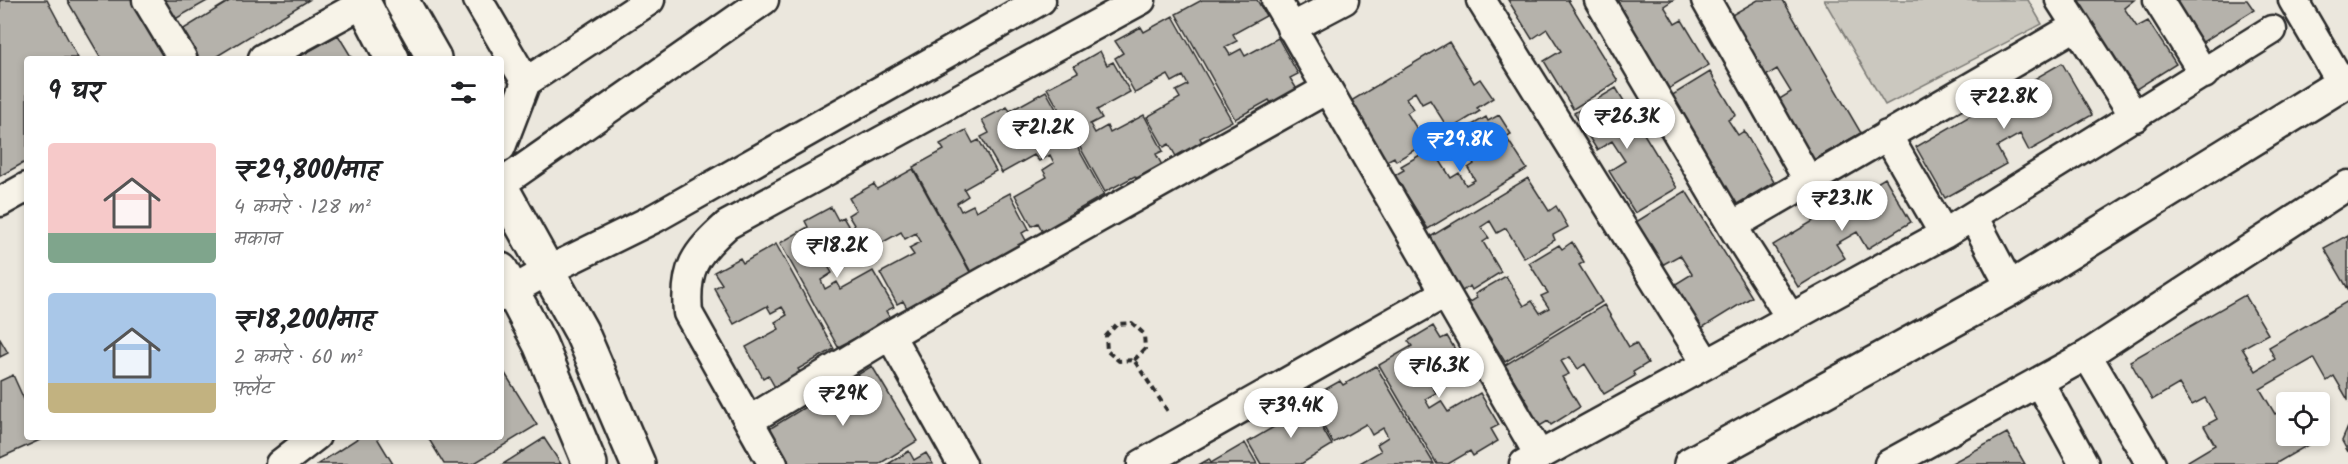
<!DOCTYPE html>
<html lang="hi">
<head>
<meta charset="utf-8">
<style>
	body { margin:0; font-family:Kalam,"Playpen Sans Deva",sans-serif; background:#f6f6f6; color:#202124; height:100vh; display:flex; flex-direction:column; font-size:22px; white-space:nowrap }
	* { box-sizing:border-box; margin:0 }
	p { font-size:20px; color:#757577 }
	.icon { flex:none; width:33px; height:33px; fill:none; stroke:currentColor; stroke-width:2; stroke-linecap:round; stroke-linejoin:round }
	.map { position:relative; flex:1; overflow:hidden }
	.drawer { position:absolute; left:24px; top:56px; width:480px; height:384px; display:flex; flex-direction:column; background:#fff; border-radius:6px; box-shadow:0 3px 9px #0003 }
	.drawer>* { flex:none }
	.controls { position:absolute; left:2276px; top:392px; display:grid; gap:12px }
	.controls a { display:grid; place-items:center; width:54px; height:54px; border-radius:6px; background:#fff; box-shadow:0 3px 9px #0003; font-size:30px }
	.price { position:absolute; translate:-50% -51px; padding:0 14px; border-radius:21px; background:#fff; color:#222; font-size:20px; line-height:39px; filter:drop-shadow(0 2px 3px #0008) }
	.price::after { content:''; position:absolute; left:50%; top:36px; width:18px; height:14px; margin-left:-9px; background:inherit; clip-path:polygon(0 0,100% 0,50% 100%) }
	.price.on { background:#1a73e8; color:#fff }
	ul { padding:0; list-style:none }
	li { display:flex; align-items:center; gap:18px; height:150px; padding:0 24px }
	li span { display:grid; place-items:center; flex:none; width:168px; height:120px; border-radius:6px; color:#555 }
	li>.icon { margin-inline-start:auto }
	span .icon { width:72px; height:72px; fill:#fffc; stroke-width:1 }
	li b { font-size:26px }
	h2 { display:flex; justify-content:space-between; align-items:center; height:72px; padding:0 24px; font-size:26px }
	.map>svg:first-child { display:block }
	.green { fill:#cbc8bf; stroke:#7b7a75; stroke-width:1.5 }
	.building { fill:#b5b2ab; stroke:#2b2b2b; stroke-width:1.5 }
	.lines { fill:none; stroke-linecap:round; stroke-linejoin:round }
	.minor-casing { stroke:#2b2b2b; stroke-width:33 }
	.tertiary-casing { stroke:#2b2b2b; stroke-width:38 }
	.secondary-casing { stroke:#2b2b2b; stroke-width:38 }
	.path { stroke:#2b2b2b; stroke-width:4; stroke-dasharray:6 4.5; stroke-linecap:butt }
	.minor { stroke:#f7f3e8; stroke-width:28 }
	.tertiary { stroke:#f7f3e8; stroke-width:33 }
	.secondary { stroke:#f7f3e8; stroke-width:33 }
</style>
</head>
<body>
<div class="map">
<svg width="2348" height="464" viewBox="0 0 2348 464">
	<rect width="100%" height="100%" fill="#ebe7dd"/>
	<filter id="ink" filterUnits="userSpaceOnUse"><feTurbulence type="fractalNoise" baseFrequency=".0167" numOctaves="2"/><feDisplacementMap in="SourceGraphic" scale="12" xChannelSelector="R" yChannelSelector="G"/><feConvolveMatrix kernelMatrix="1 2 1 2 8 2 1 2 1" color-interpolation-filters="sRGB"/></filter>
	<g filter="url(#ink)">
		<path class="green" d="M1824,0H2028L2042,24L1885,105Z"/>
		<path class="building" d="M0,0H47L78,58H27V161L0,176Z
			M67,0H139L171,58H101Z
			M158,0H209L170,22Z
			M231,0H309L214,58H199L182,30Z
			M1202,0H1257L1266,16L1233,34L1237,41L1225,47L1230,55L1241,49L1245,56L1278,38L1298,74L1290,78L1298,91L1272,104L1269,100L1235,119L1176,14Z
			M1508,0H1568L1618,81L1573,109L1544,61L1561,51L1547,29L1532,39Z
			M1609,0H1673L1664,6L1675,24L1682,20L1709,65L1665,91Z
			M1758,0H1783L1861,133L1808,163L1773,103L1791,92L1777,69L1759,80L1723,20Z
			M2070,0H2134L2124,8L2137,27L2148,21L2176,64L2130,93Z
			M2169,0H2247L2254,10L2198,45Z
			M1173,16L1232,121L1200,138L1203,144L1177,158L1169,144L1164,147L1147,117L1180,98L1176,91L1188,85L1183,76L1172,82L1168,75L1135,93L1115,58L1123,53L1115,41L1141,27L1144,32Z
			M338,35L352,58H297Z
			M1449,42L1474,83L1480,79L1493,98L1477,108L1480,111L1449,130L1430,100L1422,104L1415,92L1406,98L1413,109L1407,113L1426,143L1396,161L1394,157L1383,163L1371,144L1375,141L1351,101Z
			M1100,51L1107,65L1113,62L1130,92L1097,110L1102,118L1090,124L1095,133L1107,126L1110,133L1144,115L1163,151L1156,154L1163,167L1138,181L1135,176L1105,192L1047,88L1078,72L1074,66Z
			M2062,63L2092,115L2029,151L2020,134L1997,147L2006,164L1945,198L1916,147Z
			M1710,72L1736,115L1728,120L1738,135L1744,131L1774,182L1732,207L1666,99Z
			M1616,88L1677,188L1635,213L1609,171L1625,161L1612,141L1597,150L1574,113Z
			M1046,91L1104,195L1067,216L1071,222L1045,236L1038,223L1032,226L1015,195L1047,177L1043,170L1054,163L1050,155L1039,161L1034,155L1002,173L981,137L989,133L982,120L1007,107L1010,111Z
			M1499,115L1511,134L1506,137L1527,169L1428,229L1407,195L1401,199L1388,179L1404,170L1401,166L1432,148L1451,178L1459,173L1466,185L1475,180L1468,168L1474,164L1456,134L1486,117L1488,121Z
			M966,130L973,143L979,140L996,171L964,189L968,196L957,203L961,211L973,205L976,211L1010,193L1029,229L1022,233L1029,246L1004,259L1002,255L971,272L913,167L944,150L940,144Z
			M913,169L971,274L911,315L903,301L897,304L880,273L914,255L909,248L921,242L916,233L905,239L901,232L869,250L848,215L856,210L849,198L874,184L877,189Z
			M1528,178L1549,211L1556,206L1568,227L1553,235L1555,240L1524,258L1506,228L1497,233L1490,221L1481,227L1489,238L1483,242L1501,272L1472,290L1470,286L1459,293L1447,273L1451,271L1430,237Z
			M1885,178L1911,222L1867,249L1857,232L1836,244L1845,258L1798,287L1773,245Z
			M1686,191L1752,297L1700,329L1674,285L1692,274L1680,255L1662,265L1636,222Z
			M831,207L838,220L843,217L861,248L828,266L832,273L821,280L825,289L837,282L841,289L873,271L894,307L886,311L893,323L867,337L865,333L838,347L780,243L808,227L805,221Z
			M2348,235V289L2324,248Z
			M1572,242L1584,262L1579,265L1602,302L1505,362L1481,323L1474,327L1462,307L1477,298L1475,294L1506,276L1524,306L1532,301L1540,313L1549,308L1541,296L1548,293L1529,263L1559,245L1562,249Z
			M776,244L834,349L798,369L802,375L776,389L768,375L763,378L746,347L779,329L775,322L787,315L782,307L771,313L767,306L734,324L714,288L722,284L714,272L740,258L743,263Z
			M2245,295L2268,334L2242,348L2256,371L2275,359L2269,347L2348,301V400L2334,376L2327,381L2314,358L2260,389L2275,414L2286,408V435H2319V420L2327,434L2275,464H2190L2188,461L2215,445L2204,426L2217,419L2205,398L2192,405L2179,384L2152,400L2130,361Z
			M1604,305L1629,347L1636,343L1648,363L1633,372L1635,376L1604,394L1585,364L1578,369L1570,357L1561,361L1569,374L1562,377L1580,407L1551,425L1548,421L1538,427L1526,407L1529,405L1505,365Z
			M1433,326L1441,339L1447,336L1465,366L1432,386L1436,393L1425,399L1430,408L1441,401L1448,412L1480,393L1499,425L1491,429L1498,441L1473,456L1470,451L1448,464H1437L1379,365L1412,346L1408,341Z
			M0,339L8,353L0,357Z
			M872,366L917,441L879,464H780L761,434Z
			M1376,366L1434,464H1358L1381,451L1377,444L1388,437L1383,428L1372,435L1366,424L1333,443L1315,412L1322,407L1315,395L1340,381L1343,385Z
			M501,367L537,425L473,464H444L427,436H501Z
			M13,375L27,406V436H41L42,439L0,458V381Z
			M1301,403L1309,416L1314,414L1332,445L1301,464H1261L1248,442L1279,424L1276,418Z
			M2348,427V452L2342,441Z
			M2007,433L2025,464H1950Z
			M361,436H376L393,464H318Z
			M544,438L561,464H503Z
			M1245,443L1257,464H1200L1209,459L1211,463Z
			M909,451L914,460L926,453L933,464H888Z"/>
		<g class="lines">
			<defs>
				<path id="minor" d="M147,0L182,58
					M478,0L526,82
					M1276,0L1539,455
					M1481,0L1706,363
					M1599,0L1732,226L1790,317
					M1706,0L1808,180
					M2060,0L2135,117
					M2158,0L2204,74
					M2293,0L2342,84
					M1291,28L1344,0
					M263,58L364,3
					M1887,135L1944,234
					M501,147L526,82L650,0
					M501,184L764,0
					M0,202L27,187
					M1973,216L2011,288
					M1732,226L2076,26
					M501,297L549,270L655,218L1041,0
					M890,335L962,464
					M2087,355L2151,464
					M2039,382L2084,464
					M750,420L890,335L1327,89
					M280,464L316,436
					M773,464L688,313C684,268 695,254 727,225L1141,0
					M1142,464L1445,293
					M1524,464L1944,234L2272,30
					M1889,464L2087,355L2348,185"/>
				<path id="tertiary" d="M1691,464L2011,288L2348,80"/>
				<path id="secondary" d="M362,0L392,58
					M401,0L434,58
					M501,187L581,331L638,464
					M501,270L540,344L590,464"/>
			</defs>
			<use href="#minor" class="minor-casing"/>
			<use href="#tertiary" class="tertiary-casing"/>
			<use href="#secondary" class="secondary-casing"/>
			<path class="path" d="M1134,360L1145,349L1144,334L1132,323L1117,324L1106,336L1107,351L1119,361L1134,360L1169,413"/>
			<use href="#minor" class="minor"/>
			<use href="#tertiary" class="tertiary"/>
			<use href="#secondary" class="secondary"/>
		</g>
	</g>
</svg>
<div class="controls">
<a><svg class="icon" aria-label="locate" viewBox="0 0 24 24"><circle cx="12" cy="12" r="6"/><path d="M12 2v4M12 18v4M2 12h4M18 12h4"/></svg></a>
</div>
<b class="price" style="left:2004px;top:130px">₹22.8K</b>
<b class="price" style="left:1627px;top:150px">₹26.3K</b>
<b class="price" style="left:1043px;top:161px">₹21.2K</b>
<b class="price on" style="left:1460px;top:173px">₹29.8K</b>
<b class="price" style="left:1842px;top:232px">₹23.1K</b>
<b class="price" style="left:837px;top:279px">₹18.2K</b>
<b class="price" style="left:1439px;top:399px">₹16.3K</b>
<b class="price" style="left:843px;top:427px">₹29K</b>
<b class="price" style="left:1291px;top:439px">₹39.4K</b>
<section class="drawer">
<h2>9 घर<svg class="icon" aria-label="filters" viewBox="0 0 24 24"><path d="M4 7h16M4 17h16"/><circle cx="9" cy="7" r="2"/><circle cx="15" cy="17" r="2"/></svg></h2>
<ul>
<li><span style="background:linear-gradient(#f6c9c9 75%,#7fa58c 0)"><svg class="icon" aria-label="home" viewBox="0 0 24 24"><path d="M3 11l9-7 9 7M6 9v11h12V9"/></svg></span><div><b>₹29,800/माह</b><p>4 कमरे · 128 m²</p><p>मकान</p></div></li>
<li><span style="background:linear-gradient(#a9c7e8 75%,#c2b280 0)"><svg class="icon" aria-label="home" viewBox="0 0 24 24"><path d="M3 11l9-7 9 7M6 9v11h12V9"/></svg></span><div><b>₹18,200/माह</b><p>2 कमरे · 60 m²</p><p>फ़्लैट</p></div></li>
</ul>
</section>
</div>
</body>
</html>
